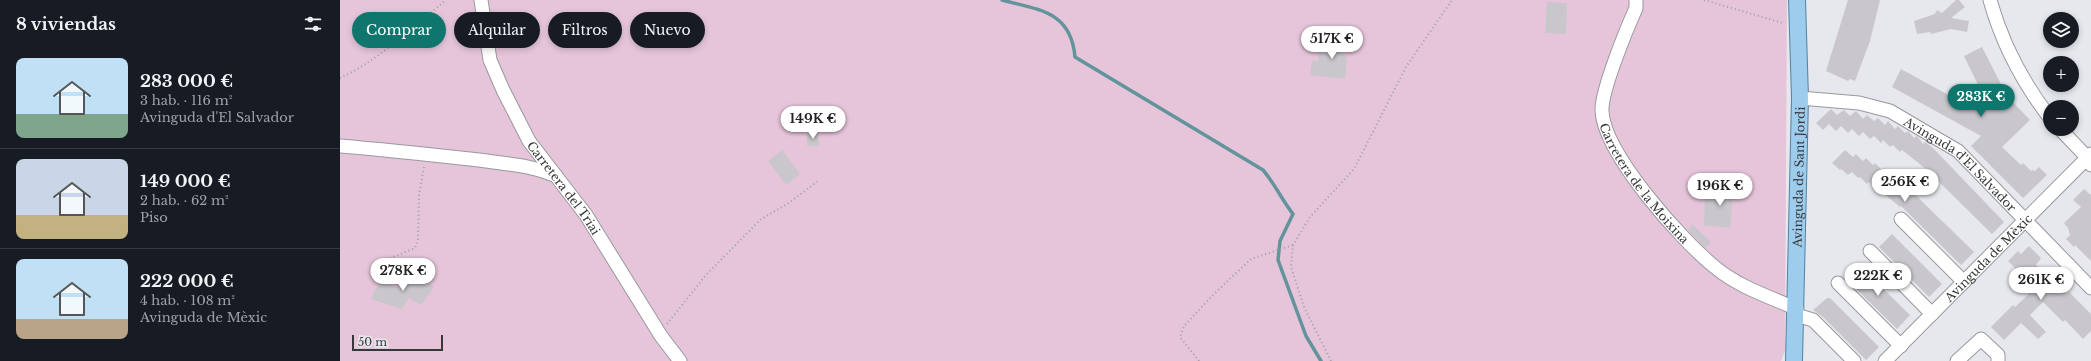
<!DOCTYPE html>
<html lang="es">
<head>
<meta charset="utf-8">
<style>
	body { margin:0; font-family:"Libre Baskerville",serif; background:#20242c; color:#f1f3f6; height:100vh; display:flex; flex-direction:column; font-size:15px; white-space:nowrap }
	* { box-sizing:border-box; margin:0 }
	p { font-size:13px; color:#9ea1a6 }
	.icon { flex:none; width:22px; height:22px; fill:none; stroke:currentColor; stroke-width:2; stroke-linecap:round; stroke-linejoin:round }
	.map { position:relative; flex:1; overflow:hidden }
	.panel { display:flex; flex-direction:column; background:#171b24; width:340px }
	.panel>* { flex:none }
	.banner { position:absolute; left:12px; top:12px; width:380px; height:36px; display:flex; gap:8px }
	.controls { position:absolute; left:1703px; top:12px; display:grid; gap:8px }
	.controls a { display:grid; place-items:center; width:36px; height:36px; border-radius:50%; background:#171b24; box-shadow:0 2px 6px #0003; font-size:20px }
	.scale { position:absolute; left:12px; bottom:10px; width:91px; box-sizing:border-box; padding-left:4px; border:2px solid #37383a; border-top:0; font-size:11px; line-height:14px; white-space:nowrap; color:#37383a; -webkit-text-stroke:3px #e7e8ed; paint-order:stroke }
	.price { position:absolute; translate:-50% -34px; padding:0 9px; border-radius:14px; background:#fff; color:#222; font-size:13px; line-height:26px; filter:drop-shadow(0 1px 2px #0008) }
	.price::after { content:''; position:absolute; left:50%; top:24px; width:12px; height:9px; margin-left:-6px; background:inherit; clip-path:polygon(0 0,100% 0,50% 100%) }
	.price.current { background:#0f766e; color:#fff }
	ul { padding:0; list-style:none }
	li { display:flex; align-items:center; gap:12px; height:100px; padding:0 16px }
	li+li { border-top:1px solid #363941 }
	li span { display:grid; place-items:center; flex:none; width:112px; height:80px; border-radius:8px; color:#555 }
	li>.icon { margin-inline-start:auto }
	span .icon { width:48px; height:48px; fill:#fffc; stroke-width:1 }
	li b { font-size:17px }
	h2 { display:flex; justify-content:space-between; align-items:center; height:48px; padding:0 16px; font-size:17px }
	.pill { padding:0 14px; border-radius:18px; background:#171b24; box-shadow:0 2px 6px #0003; font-size:14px; line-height:36px }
	.pill.current { background:#0f766e; color:#fff }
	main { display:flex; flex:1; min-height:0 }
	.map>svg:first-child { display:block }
	.green { fill:#e6c5da }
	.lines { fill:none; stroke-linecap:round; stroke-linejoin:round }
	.stream { stroke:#63939b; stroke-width:3.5 }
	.building { fill:#c9c7cc }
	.minor-casing { stroke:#98999e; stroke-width:15 }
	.major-casing { stroke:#5082a5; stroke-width:18 }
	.path { stroke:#9e9fa3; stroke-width:2; stroke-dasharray:1 3; stroke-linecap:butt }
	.minor { stroke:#fff; stroke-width:13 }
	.major { stroke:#9eccec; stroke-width:16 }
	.labels { text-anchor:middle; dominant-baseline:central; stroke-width:3; stroke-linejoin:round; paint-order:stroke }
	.street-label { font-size:12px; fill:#37383a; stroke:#e7e8ed }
</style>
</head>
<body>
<main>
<section class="panel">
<h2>8 viviendas<svg class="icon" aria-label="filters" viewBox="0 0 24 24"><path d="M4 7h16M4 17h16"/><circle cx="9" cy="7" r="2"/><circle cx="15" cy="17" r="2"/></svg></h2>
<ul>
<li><span style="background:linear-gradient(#bfe0f5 70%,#7fa58c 0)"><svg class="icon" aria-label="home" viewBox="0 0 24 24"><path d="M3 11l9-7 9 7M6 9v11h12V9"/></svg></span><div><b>283 000 €</b><p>3 hab. · 116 m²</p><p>Avinguda d'El Salvador</p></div></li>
<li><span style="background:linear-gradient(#c9d6e8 70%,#c2b280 0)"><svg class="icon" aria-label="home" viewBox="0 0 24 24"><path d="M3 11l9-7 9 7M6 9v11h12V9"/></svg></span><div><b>149 000 €</b><p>2 hab. · 62 m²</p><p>Piso</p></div></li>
<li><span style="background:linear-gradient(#bfe0f5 75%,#b9a48a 0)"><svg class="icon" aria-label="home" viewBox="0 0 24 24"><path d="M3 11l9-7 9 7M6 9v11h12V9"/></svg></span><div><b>222 000 €</b><p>4 hab. · 108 m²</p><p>Avinguda de Mèxic</p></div></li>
</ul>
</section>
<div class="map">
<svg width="1751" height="361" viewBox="0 0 1751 361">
	<rect width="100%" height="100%" fill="#e7e8ed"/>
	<path class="green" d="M0,0H1447L1445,351L1441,361H0Z"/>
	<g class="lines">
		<path class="stream" d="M662,0C699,10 731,11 735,57L923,170C935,184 942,200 953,214L940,241L938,260L966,336L981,361"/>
	</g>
	<path class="building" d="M1508,0H1540L1530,41L1515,81L1510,79L1508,81L1486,71Z
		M1616,0H1619L1625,7L1611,18L1629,21L1627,32L1611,29L1591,34L1590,32L1577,34L1574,21L1595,14L1597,10L1602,13Z
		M1207,2L1227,3L1226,34L1205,33Z
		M993,32L1006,38L1001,53L1007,57L1005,79L970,75L972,61H978L979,53L986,54Z
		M1642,47L1667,96L1690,120L1662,147L1681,165L1683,163L1691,171L1693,170L1695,171L1699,167L1707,175L1683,198L1631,146L1641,136L1552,87L1561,69L1623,103L1639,87L1624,56Z
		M1491,109L1497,115L1504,110L1510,116L1516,111L1523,119L1527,115L1534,121L1538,118L1545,125L1548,121L1555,129L1558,126L1565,133L1568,131L1574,138L1577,136L1583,144L1585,142L1593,148L1664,222L1652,234L1586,169L1562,150L1560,152L1553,145L1550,147L1543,140L1541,143L1534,136L1530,139L1523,132L1519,136L1512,129L1508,133L1501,126L1496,131L1489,124L1483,130L1476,123Z
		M467,134H478L479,146H467Z
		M442,150L460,174L446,185L428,161Z
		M1505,150L1513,157L1516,154L1523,161L1526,158L1533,165L1535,163L1542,170L1544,168L1551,175L1552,174L1560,180L1634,252L1621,265L1561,206L1560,207L1537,188L1536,189L1529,182L1527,184L1520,177L1518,178L1512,172L1508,175L1501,169L1500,170L1492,163Z
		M1383,179L1394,182L1390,228L1364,225L1365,195L1380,196Z
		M1744,189L1751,195V261L1735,245L1734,247L1726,239L1730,235L1728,228L1724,223L1741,207L1733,200Z
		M1352,224L1371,242L1365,248L1348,230Z
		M1552,234L1602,284L1589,297L1539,247Z
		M1689,246L1701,258L1696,265L1726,294L1729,292L1751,314V331L1743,339L1725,320L1723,322L1703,302L1690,315L1706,332L1698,339L1681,323L1664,340L1651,327L1673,305L1675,307L1692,291L1690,289L1693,286L1668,261L1678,251L1681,254Z
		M1520,266L1570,315L1557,329L1506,279Z
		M74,273L94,287L81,305L69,298L62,309L31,299L39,283L61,288Z
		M1487,298H1490L1539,347L1526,360L1483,317L1473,310Z"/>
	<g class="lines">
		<defs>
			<g id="minor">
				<path id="s1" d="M141,0L150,60L163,90L189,141L246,215L321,336L340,361"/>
				<path id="s2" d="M1296,0V8C1287,28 1261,91 1262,111C1264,154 1342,241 1376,268C1399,287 1430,297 1457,309"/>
				<path d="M1650,0C1662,43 1683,83 1710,118"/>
				<path id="s3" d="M1460,98L1519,103L1550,111L1618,151L1751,288"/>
				<path d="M1720,129L1743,153L1751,165"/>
				<path d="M0,146C47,150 93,155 139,160C165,164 193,165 216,176"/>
				<path d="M1561,219L1624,282"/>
				<path d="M1530,251L1592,314"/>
				<path d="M1498,283L1561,346"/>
				<path d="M1456,315L1473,320L1514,361"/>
				<path id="s4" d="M1545,361L1751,154"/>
				<path d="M1617,361L1641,339L1658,355V361"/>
			</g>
			<g id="major">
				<path id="s5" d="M1454,361L1460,98L1457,0"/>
			</g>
		</defs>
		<use href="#minor" class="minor-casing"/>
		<use href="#major" class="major-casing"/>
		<path class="path" d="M1364,0L1443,23
			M0,78C38,61 74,26 106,0
			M32,277L37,264L75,248L78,240L79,195L84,167
			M327,324L366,275L421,219L449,203L478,181
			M859,361L840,337L844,326L874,294L911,259L953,245
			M991,361L964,307L951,267L953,245L970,217L1014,169L1066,67L1112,0"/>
		<use href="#minor" class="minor"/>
		<use href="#major" class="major"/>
	</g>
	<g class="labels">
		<g class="street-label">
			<text stroke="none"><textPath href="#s3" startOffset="180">Avinguda d'El Salvador</textPath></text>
			<text stroke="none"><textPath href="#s5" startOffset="184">Avinguda de Sant Jordi</textPath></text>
			<text stroke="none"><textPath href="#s2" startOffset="202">Carretera de la Moixina</textPath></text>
			<text stroke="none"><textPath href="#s1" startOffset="209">Carretera del Triai</textPath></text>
			<text stroke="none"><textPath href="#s4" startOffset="146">Avinguda de Mèxic</textPath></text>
		</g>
	</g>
</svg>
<div class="controls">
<a><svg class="icon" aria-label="layers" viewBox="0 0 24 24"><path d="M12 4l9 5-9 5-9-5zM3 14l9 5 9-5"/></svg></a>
<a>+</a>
<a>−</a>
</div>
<div class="scale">50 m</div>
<b class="price" style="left:992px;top:60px">517K €</b>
<b class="price current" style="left:1641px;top:118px">283K €</b>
<b class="price" style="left:473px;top:140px">149K €</b>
<b class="price" style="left:1565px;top:203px">256K €</b>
<b class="price" style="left:1380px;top:207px">196K €</b>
<b class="price" style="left:63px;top:292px">278K €</b>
<b class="price" style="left:1538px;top:297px">222K €</b>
<b class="price" style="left:1701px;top:301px">261K €</b>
<div class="banner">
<a class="pill current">Comprar</a>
<a class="pill">Alquilar</a>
<a class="pill">Filtros</a>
<a class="pill">Nuevo</a>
</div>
</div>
</main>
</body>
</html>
